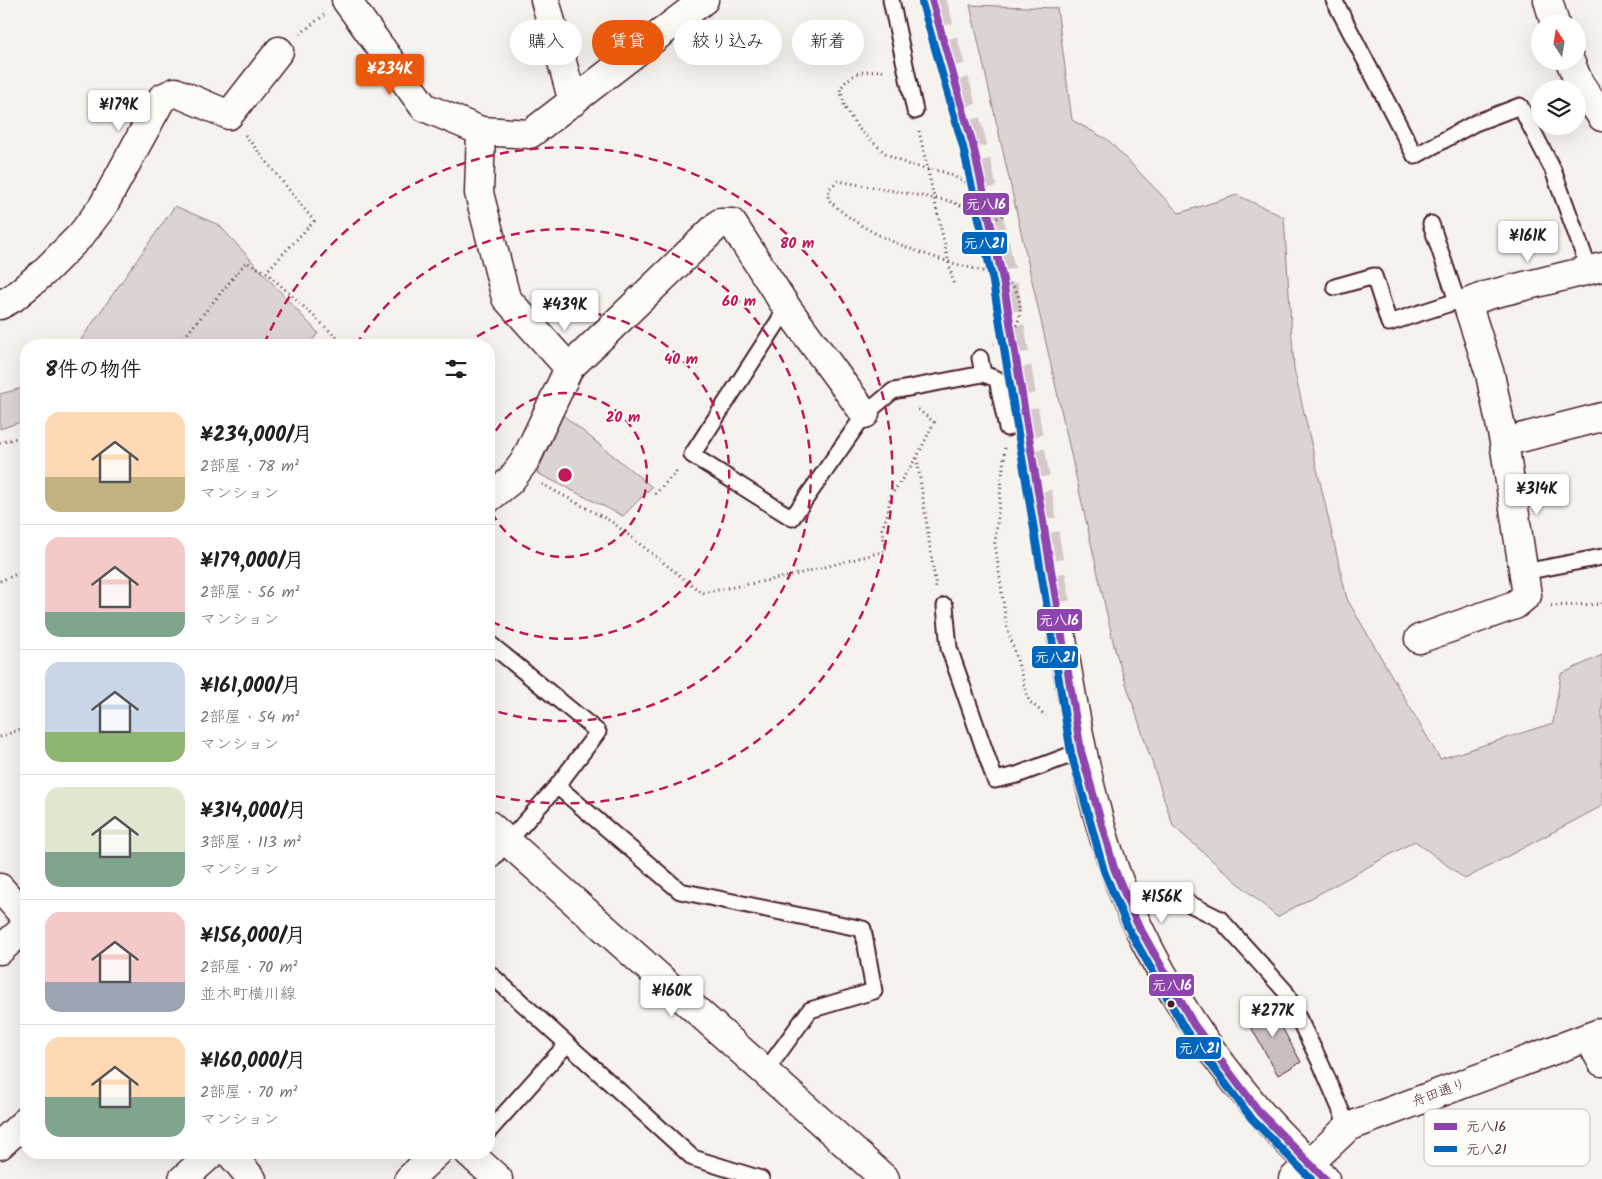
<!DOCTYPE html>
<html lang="ja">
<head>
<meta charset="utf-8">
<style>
	body { margin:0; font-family:Kalam,"Klee One",sans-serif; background:#f2f2f2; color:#202124; height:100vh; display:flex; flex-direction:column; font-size:19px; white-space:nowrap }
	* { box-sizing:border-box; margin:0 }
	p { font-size:16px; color:#757577 }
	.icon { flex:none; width:28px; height:28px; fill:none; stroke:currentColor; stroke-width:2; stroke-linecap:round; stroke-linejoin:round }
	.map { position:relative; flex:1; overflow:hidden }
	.side { position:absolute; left:20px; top:339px; width:475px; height:820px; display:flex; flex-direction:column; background:#fff; border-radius:20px; box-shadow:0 5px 20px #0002 }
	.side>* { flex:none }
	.guide { position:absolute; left:510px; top:20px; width:475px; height:45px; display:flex; gap:10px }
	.needle { width:32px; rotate:348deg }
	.fabs { position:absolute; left:1531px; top:15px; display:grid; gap:10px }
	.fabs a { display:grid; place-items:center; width:55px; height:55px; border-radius:50%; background:#fff; box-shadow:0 5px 20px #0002; font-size:25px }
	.price { position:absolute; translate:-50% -42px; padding:0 11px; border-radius:5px; background:#fff; color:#222; font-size:16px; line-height:32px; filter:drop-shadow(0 1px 2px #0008) }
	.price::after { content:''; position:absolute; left:50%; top:30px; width:15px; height:11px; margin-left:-8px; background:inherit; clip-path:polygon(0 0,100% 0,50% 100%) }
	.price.on { background:#ea580c; color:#fff }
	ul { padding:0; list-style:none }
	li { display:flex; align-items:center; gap:15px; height:125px; padding:0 25px }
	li+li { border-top:1px solid #e0e0e0 }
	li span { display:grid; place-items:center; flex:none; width:140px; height:100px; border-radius:15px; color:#555 }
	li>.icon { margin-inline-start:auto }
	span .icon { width:60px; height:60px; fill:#fffc; stroke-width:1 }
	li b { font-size:21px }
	h2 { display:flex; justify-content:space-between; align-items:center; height:60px; padding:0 25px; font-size:21px }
	.chip { padding:0 18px; border-radius:22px; background:#fff; box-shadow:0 5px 20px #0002; font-size:18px; line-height:45px }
	.chip.on { background:#ea580c; color:#fff }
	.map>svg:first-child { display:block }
	.green { fill:#dcd4d2; stroke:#937a7e }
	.building { fill:#cbbfbe; stroke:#4a1f2b }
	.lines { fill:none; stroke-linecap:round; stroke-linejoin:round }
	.tertiary-tunnel { stroke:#d4c9c8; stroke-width:28; stroke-dasharray:28 14; stroke-linecap:butt }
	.service-casing { stroke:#4a1f2b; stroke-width:19 }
	.minor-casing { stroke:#4a1f2b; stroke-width:31 }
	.tertiary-casing { stroke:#4a1f2b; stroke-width:31 }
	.path { stroke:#4a1f2b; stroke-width:3; stroke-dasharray:1 4; stroke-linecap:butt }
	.service { stroke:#fdfcf7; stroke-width:15 }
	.minor { stroke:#fdfcf7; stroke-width:28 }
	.tertiary { stroke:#fdfcf7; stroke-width:28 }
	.bus-1-casing { stroke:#fdfcf7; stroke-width:11 }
	.bus-2-casing { stroke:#fdfcf7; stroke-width:11 }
	.bus-1 { stroke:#8e44ad; stroke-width:8 }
	.bus-2 { stroke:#0065bd; stroke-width:8 }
	.ring { fill:none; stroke:#c2185b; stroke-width:2.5; stroke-dasharray:9 6 }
	.bus-dot { fill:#4a1f2b; stroke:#fdfcf7; stroke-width:2 }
	.labels { text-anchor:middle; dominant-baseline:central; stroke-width:4; stroke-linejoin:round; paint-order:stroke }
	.street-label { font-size:14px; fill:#4a1f2b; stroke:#fdfcf7 }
	.key { fill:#fdfcf7; stroke:#c7baba; stroke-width:1 }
	.key-label { font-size:14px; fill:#4a1f2b }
	.centre { fill:#c2185b; stroke:#fdfcf7; stroke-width:2.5 }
	.ring-label { font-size:15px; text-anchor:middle; font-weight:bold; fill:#c2185b; stroke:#fdfcf7; stroke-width:4; stroke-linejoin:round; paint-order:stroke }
	.line-badge { stroke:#fdfcf7; stroke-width:2 }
	.badge-label { font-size:14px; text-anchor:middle; font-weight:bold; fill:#fff }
</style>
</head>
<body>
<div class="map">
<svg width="1602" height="1179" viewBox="0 0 1602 1179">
	<rect width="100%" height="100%" fill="#f6f3ef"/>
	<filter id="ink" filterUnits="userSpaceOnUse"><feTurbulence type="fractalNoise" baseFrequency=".02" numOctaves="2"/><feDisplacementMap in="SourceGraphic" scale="10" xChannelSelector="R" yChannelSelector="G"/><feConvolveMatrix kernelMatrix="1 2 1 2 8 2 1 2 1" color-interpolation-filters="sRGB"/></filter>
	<g filter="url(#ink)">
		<path class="green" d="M970,5L1057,8L1072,120L1108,140L1179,213L1237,195L1284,217L1294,369L1347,599L1440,759L1553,723L1561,674L1602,655V806L1465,879L1415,841L1277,917L1173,826L1115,650Z
			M175,206L219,225L318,333L309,345H77Z
			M26,387V420L0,429V394Z
			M563,415L652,487L623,516L537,473Z"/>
		<path class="building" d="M1268,1002L1301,1062L1278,1075L1244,1015Z"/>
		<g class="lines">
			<path class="tertiary-tunnel" d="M932,0L973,145L1003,280L1062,639"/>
			<defs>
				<path id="service" d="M891,0L915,111
					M1334,0L1415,156L1475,123L1520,106L1553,170L1589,269
					M1431,224L1457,301L1467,303
					M1335,287L1374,276L1389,323L1457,301
					M787,308L692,455L792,518L865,414L893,391L983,374L997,379L1007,428
					M980,358L983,374
					M1524,572L1602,557
					M945,606L949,648L995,780L1017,775L1081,751
					M489,643L598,732L557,786L489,863
					M557,786L680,891L863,929L874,991L810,1010L765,1072
					M1127,898L1168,893L1220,919L1285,991L1321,1064L1348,1127
					M489,973L693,1158L761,1179
					M489,1131L567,1044"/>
				<path id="minor" d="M346,0L424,107L481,131L530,134L704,0
					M545,0L573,102
					M1548,0L1555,24
					M1570,61L1579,83L1602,117
					M481,131L479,193L506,298L569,368L525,461L510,481L489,498
					M0,305L13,298L43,273L81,235L103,206L162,98L175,92L229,115L279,51
					M569,368L720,223H732L787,308L865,414
					M1504,442L1602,417
					M1419,639L1515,605L1527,595L1504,442L1490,374L1467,303L1488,295L1602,267
					M489,825L885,1179
					M0,888L26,918
					M0,950L26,927
					M1589,1038L1602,1062
					M0,1145L26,1121
					M229,1152L252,1179
					M468,1152L498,1179
					M183,1179L213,1152
					M409,1179L438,1152"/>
				<path id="tertiary" d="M1062,639C1075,716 1088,794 1114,868C1145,956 1199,1040 1259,1111C1279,1135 1303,1157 1325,1179
					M1293,1179L1348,1127L1602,1032"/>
			</defs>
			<use href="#service" class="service-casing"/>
			<use href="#minor" class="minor-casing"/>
			<use href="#tertiary" class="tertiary-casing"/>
			<path class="path" d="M300,34L324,15
				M883,71C863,70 852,72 840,89L845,108L857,127L885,153L909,165L944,172L1001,198L1006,207L1004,215L995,219L950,201L838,181L829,189L828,199C862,234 911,250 956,264C975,269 997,273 1013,286C1017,290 1019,298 1020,303C1022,324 1012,335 994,344
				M919,131L954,286
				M245,135L314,221L266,272
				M178,345L246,262L266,272L345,345
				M0,443L26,435
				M1005,448L995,543L1006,622L1029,701L1046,716
				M917,458L936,588
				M542,484L612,522L702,593L786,577L886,551L882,529L888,513L890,497L917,457L934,422L916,408
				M655,494L678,470
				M0,581L26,570
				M1551,606L1602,604
				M0,737L26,727"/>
			<use href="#service" class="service"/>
			<use href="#minor" class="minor"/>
			<use href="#tertiary" class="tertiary"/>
			<defs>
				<path id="bus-1" d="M932,0L973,145L1003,280L1081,751L1114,868L1136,921L1194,1025L1260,1113L1325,1179"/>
				<path id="bus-2" d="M922,3L963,147L993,282L1071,753L1104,871L1127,926L1186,1031L1252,1119L1311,1179"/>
			</defs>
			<use href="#bus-1" class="bus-1-casing"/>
			<use href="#bus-2" class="bus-2-casing"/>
			<use href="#bus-1" class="bus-1"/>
			<use href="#bus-2" class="bus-2"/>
		</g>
	</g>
	<g class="ring">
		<path d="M489 444A82 82 0 1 1 489 506"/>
		<path d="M465 345A164 164 0 1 1 489 620"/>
		<path d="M356 345A246 246 0 1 1 489 709"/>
		<path d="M264 344A328 328 0 1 1 491 795"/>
	</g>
	<circle class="bus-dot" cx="1171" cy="1004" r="4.5"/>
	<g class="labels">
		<g class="street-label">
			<text transform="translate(1439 1093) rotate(-20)">舟田通り</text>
		</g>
	</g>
	<rect x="1424" y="1109" width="166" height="57" rx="8" class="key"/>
	<rect x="1434" y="1123" width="23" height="7" fill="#8e44ad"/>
	<rect x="1434" y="1146" width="23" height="6" fill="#0065bd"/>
	<g class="key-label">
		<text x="1466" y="1131">元八16</text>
		<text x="1466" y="1154">元八21</text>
	</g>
	<circle cx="565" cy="475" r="8" class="centre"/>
	<g class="ring-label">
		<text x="797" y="248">80 m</text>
		<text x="739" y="306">60 m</text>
		<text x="681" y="364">40 m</text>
		<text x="623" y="422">20 m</text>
	</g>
	<g class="line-badge">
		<rect x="962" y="192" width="48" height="24" rx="5" fill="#8e44ad"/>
		<rect x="961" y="231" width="47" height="24" rx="5" fill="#0065bd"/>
		<rect x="1036" y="608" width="47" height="24" rx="5" fill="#8e44ad"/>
		<rect x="1031" y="645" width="48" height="24" rx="5" fill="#0065bd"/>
		<rect x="1148" y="973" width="47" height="24" rx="5" fill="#8e44ad"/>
		<rect x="1175" y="1036" width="47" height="24" rx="5" fill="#0065bd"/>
	</g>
	<g class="badge-label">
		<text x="986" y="209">元八16</text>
		<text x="984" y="248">元八21</text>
		<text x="1059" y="625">元八16</text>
		<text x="1055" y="662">元八21</text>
		<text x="1172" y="990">元八16</text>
		<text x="1199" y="1053">元八21</text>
	</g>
</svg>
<div class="fabs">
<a><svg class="needle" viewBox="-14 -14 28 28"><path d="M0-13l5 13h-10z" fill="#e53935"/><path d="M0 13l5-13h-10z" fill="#757577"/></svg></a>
<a><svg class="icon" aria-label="layers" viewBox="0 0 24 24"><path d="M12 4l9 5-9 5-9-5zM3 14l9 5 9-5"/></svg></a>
</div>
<b class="price on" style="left:390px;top:96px">¥234K</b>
<b class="price" style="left:119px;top:132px">¥179K</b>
<b class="price" style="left:1528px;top:263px">¥161K</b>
<b class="price" style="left:565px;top:332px">¥439K</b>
<b class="price" style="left:1537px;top:516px">¥314K</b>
<b class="price" style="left:1162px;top:924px">¥156K</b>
<b class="price" style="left:672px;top:1018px">¥160K</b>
<b class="price" style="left:1273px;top:1038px">¥277K</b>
<div class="guide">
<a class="chip">購入</a>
<a class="chip on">賃貸</a>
<a class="chip">絞り込み</a>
<a class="chip">新着</a>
</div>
<section class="side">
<h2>8件の物件<svg class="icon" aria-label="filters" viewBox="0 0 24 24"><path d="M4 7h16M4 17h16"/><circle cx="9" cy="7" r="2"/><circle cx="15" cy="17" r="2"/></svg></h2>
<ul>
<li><span style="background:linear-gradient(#ffd9b3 65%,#c2b280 0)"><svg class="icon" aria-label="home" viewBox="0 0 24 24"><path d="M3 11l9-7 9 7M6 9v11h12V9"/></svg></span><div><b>¥234,000/月</b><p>2部屋 · 78 m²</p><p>マンション</p></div></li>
<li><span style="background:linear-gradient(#f6c9c9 75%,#7fa58c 0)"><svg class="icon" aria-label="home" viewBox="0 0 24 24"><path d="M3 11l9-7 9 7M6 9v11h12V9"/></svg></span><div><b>¥179,000/月</b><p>2部屋 · 56 m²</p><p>マンション</p></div></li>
<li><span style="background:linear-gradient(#c9d6e8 70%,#8fb573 0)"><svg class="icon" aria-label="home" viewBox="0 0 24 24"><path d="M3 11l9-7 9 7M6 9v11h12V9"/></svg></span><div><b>¥161,000/月</b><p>2部屋 · 54 m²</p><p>マンション</p></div></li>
<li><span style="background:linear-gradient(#dfe7d0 65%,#7fa58c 0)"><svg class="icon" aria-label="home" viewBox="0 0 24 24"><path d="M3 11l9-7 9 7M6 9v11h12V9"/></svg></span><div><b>¥314,000/月</b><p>3部屋 · 113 m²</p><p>マンション</p></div></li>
<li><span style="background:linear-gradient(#f6c9c9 70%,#9aa5b1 0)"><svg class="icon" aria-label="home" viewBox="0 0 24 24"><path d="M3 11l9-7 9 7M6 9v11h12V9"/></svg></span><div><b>¥156,000/月</b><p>2部屋 · 70 m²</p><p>並木町横川線</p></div></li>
<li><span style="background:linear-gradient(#ffd9b3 60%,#7fa58c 0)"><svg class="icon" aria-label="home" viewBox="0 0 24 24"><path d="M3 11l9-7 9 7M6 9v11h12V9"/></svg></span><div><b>¥160,000/月</b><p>2部屋 · 70 m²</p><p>マンション</p></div></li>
</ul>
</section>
</div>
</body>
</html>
